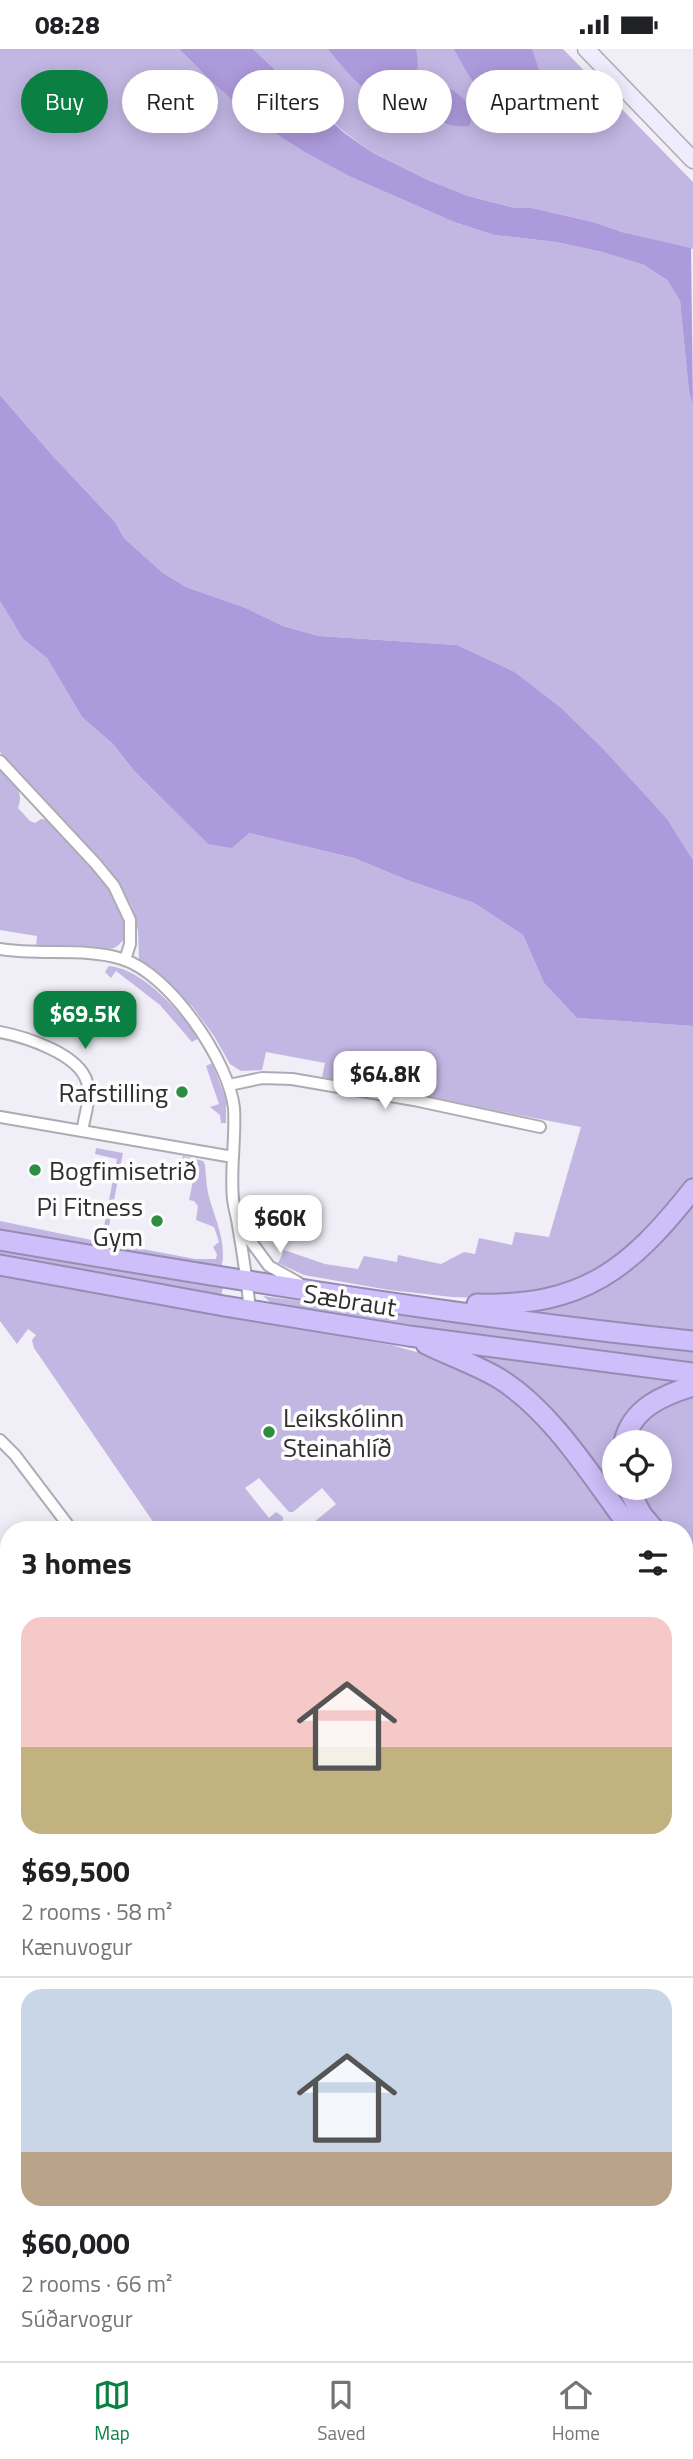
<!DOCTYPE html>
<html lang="en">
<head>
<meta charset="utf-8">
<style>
	body { margin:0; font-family:"Titillium Web",sans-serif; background:#f2f2f2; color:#202124; height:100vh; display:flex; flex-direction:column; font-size:26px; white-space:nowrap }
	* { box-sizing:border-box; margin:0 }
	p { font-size:23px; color:#757577 }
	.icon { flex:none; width:38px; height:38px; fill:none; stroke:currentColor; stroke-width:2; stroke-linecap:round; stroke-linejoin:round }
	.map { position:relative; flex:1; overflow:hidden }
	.drawer { position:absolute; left:0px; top:1472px; width:693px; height:842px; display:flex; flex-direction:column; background:#fff; border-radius:28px 28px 0 0; box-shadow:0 4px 18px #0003 }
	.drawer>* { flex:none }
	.top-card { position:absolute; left:21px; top:21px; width:651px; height:63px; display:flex; gap:14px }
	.tools { position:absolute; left:602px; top:1381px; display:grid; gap:14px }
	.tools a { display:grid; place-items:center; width:70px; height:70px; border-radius:50%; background:#fff; box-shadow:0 4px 18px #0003; font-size:35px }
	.price { position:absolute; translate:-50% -60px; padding:0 16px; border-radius:14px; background:#fff; color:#222; font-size:23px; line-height:46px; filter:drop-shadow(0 2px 4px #0008) }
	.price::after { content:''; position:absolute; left:50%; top:42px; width:21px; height:16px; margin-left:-10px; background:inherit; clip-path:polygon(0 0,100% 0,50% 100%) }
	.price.on { background:#0b8043; color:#fff }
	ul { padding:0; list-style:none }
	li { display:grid; align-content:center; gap:14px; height:371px; padding:0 21px }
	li+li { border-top:2px solid #e0e0e0 }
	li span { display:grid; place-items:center; height:217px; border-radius:21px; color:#555 }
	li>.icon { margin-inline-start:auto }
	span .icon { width:126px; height:126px; fill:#fffc; stroke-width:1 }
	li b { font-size:30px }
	h2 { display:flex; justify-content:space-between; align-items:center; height:84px; padding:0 21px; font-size:30px }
	.tag { padding:0 24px; border-radius:32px; background:#fff; box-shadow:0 4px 18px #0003; font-size:24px; line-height:63px }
	.tag.on { background:#0b8043; color:#fff }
	.status { display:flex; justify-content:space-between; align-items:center; height:49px; padding:0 35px; background:#fff; direction:ltr }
	.status svg { height:19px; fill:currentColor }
	.tabs { display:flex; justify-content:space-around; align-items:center; height:98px; border-top:2px solid #e0e0e0; background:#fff; font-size:19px; color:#757577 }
	.tabs a { display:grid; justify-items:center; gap:4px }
	.tabs .on { color:#0b8043 }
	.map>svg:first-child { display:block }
	.green { fill:#c2b7e3 }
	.water { fill:#ad9adc }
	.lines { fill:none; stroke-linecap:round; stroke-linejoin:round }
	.street-casing { stroke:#adacb3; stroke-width:14 }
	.secondary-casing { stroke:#adacb3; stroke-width:19 }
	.highway-casing { stroke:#968cb3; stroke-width:23 }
	.street { stroke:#fff; stroke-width:10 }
	.secondary { stroke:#f0ecfd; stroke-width:16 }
	.highway { stroke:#cebef9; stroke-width:19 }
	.poi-dot { fill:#2d8e41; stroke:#fdfdfe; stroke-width:2.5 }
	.labels { text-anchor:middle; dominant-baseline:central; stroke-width:7; stroke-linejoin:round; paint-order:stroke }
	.poi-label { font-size:26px; fill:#2f2e31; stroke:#fdfdfe; text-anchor:end }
	.street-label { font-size:26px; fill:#2f2e31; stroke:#fdfdfe }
</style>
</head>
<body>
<div class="status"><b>08:28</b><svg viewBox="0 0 49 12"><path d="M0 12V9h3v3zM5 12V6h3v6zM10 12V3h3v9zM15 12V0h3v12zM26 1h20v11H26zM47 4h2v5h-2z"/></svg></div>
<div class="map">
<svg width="693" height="2312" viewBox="0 0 693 2312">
	<rect width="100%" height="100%" fill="#f0eef6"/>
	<path class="green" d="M0,0H179L213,34L255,71L351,128L454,173L494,186L556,193L602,203L644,216L667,231L680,252L689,343L693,356V811L668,771L513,622L457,596L319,587L283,577L246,559L186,538L163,524L124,489L115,473L52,406L0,346Z
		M253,0H563L693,133V200L622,183L593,173L532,159H515L468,147L428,131L373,104L343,82Z
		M0,552L23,590L47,609L82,668L113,695L135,723L208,795L249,784L354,809L407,831L474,854L523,886L544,934L577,969L693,977V1129L648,1183L590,1230L514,1250L452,1248L389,1241L304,1226L278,1214L284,1201L325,1215L358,1220L364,1207L397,1213L398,1206L441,1215L464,1203L475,1205L479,1189L512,1196L515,1183L549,1188L581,1078L322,1028L325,1014L266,1003L262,1021L241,1022L230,1015L214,987L192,957L139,911L138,882L132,858L117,832L0,703Z
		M0,719C12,732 25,741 18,759L30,772L35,774L41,770L48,771L111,837L124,860L126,888C122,892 119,897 114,899C105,902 95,897 86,897C69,896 53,899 36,897L37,887L0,881Z
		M109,917C143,920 180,963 199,989L192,993L160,956L116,922L111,929L105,923Z
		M212,1014L226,1050V1074H221L220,1066L210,1058L219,1055L206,1017Z
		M96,1099L123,1104L106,1193L195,1210H216L217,1205L213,1198L219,1193L214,1178L196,1171L198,1157L194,1152L189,1151L193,1132L188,1124L180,1123L183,1107L203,1112L205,1116C206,1125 206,1135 208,1144C214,1169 228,1193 221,1220L0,1185V1172L101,1193L117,1110L95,1105Z
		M693,1149V1284L505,1261L593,1242Z
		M0,1201L223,1239L221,1247L0,1207Z
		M0,1227L392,1296C421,1305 452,1311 480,1325C539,1354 583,1429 621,1480H318L313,1474L336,1455L322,1439L293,1463H289L259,1429L245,1439L269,1469L276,1463L283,1468V1471L276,1477L279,1480H182L179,1478L158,1480L34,1299L32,1291L36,1286L28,1280L17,1295L0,1272Z
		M263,1247L437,1270L693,1298V1315L277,1259Z
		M474,1301L693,1328L619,1393H614V1438L620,1439L648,1480H639L572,1390L472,1306Z
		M693,1341V1509L684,1503V1480H662L632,1439L660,1438V1393H629L639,1370Z
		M693,1779V1926L684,1931V1790Z
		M9,1916V2031L0,2037V1922Z
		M9,2199V2305H37L42,2312H52H0V2205Z
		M159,2305H257L250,2312H65L78,2307Z
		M343,2305H436L431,2312H338Z"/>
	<path class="water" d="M179,0H253L343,83L373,104L428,131L468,147L515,159H532L593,173L622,183L691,199L693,356L689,343L680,252L667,231L644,216L602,203L556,193L494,186L454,173L351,128L305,103L255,71L213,34Z
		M328,0H416C419,14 419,31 406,41C375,65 346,21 328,0Z
		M454,0H532L539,21L517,49C485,63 466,22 454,0Z
		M435,34C454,40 466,48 474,66L469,77C450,80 426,69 421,50L426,38Z
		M0,346L52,406L115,473L124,489L163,524L186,538L246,559L283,577L319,587L457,596L513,622L561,659L603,700L668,771L693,811V977L577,969L544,934L523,886L474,854L407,831L354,809L249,784L232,799L208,795L135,723L113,695L82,668L47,609L23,590L0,552Z"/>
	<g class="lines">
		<defs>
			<path id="street" d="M0,712L96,815L114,837L130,871V895L125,911
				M0,900C40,907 84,898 122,910C169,924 229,1012 234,1059C236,1089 230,1120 233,1150C234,1159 237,1168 238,1176C243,1205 247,1233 250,1261
				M0,983C26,988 79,1005 87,1033C91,1049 85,1066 82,1082
				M229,1036L262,1029L292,1030L414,1051L540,1078
				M0,1068L233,1108
				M241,1179L269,1217L299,1234
				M0,1391L15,1406L71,1480
				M0,1633L9,1644
				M0,1845L9,1839
				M0,2052L9,2045
				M684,2111L693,2106
				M609,2305L613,2312
				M443,2312L448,2305"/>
			<path id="secondary" d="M586,0L693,111"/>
			<path id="highway" d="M0,1191C230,1230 461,1268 693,1292
				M0,1216L224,1257L409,1287L693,1324
				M477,1255C583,1258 630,1220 693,1140
				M426,1295C450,1307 477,1316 500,1330C554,1364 593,1430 631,1480
				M624,1393C632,1359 663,1346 693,1337
				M627,1438L642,1466L654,1480
				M684,1509L693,1515
				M684,1595L686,1611L684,1652
				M684,1707L693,1695
				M684,1774L693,1761
				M262,2312L270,2305
				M316,2312L321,2305"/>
		</defs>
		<use href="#street" class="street-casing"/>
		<use href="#secondary" class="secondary-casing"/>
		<use href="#highway" class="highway-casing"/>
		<use href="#street" class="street"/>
		<use href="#secondary" class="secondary"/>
		<use href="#highway" class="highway"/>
	</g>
	<g class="poi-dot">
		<circle cx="182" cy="1043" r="7"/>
		<circle cx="35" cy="1121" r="7"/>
		<circle cx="157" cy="1172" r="7"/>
		<circle cx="269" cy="1383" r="7"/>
	</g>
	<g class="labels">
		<g class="poi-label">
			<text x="168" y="1043">Rafstilling</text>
			<text x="49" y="1121" text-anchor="start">Bogfimisetrið</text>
			<text x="143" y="1157">Pi Fitness<tspan x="143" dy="30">Gym</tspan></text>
			<text x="283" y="1368" text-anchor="start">Leikskólinn<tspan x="283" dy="30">Steinahlíð</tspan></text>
		</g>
		<g class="street-label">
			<text transform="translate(350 1251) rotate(9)">Sæbraut</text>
		</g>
	</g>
</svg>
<div class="tools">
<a><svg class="icon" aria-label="locate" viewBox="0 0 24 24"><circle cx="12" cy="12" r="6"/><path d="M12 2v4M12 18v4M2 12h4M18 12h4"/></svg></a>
</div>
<b class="price on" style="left:85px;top:1002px">$69.5K</b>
<b class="price" style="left:385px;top:1062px">$64.8K</b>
<b class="price" style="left:280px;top:1206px">$60K</b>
<div class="top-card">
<a class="tag on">Buy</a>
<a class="tag">Rent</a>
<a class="tag">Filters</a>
<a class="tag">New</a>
<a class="tag">Apartment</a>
</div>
<section class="drawer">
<h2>3 homes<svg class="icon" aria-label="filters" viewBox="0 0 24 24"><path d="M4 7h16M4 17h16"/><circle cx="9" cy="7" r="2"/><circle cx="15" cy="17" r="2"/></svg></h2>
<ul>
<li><span style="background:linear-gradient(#f6c9c9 60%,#c2b280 0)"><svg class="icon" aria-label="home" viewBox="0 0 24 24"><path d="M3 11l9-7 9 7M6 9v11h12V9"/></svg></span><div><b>$69,500</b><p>2 rooms · 58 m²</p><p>Kænuvogur</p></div></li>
<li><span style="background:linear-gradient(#c9d6e8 75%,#b9a48a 0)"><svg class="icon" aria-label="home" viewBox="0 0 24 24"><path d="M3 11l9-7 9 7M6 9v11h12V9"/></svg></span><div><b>$60,000</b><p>2 rooms · 66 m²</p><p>Súðarvogur</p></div></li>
</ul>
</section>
</div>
<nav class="tabs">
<a class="on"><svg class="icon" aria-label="map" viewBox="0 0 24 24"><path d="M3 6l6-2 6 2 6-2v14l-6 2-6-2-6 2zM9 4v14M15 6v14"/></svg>Map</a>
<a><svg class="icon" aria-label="saved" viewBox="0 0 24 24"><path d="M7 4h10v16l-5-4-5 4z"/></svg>Saved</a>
<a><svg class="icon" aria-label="home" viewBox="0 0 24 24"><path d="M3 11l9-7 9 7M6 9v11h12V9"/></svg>Home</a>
</nav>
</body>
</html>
